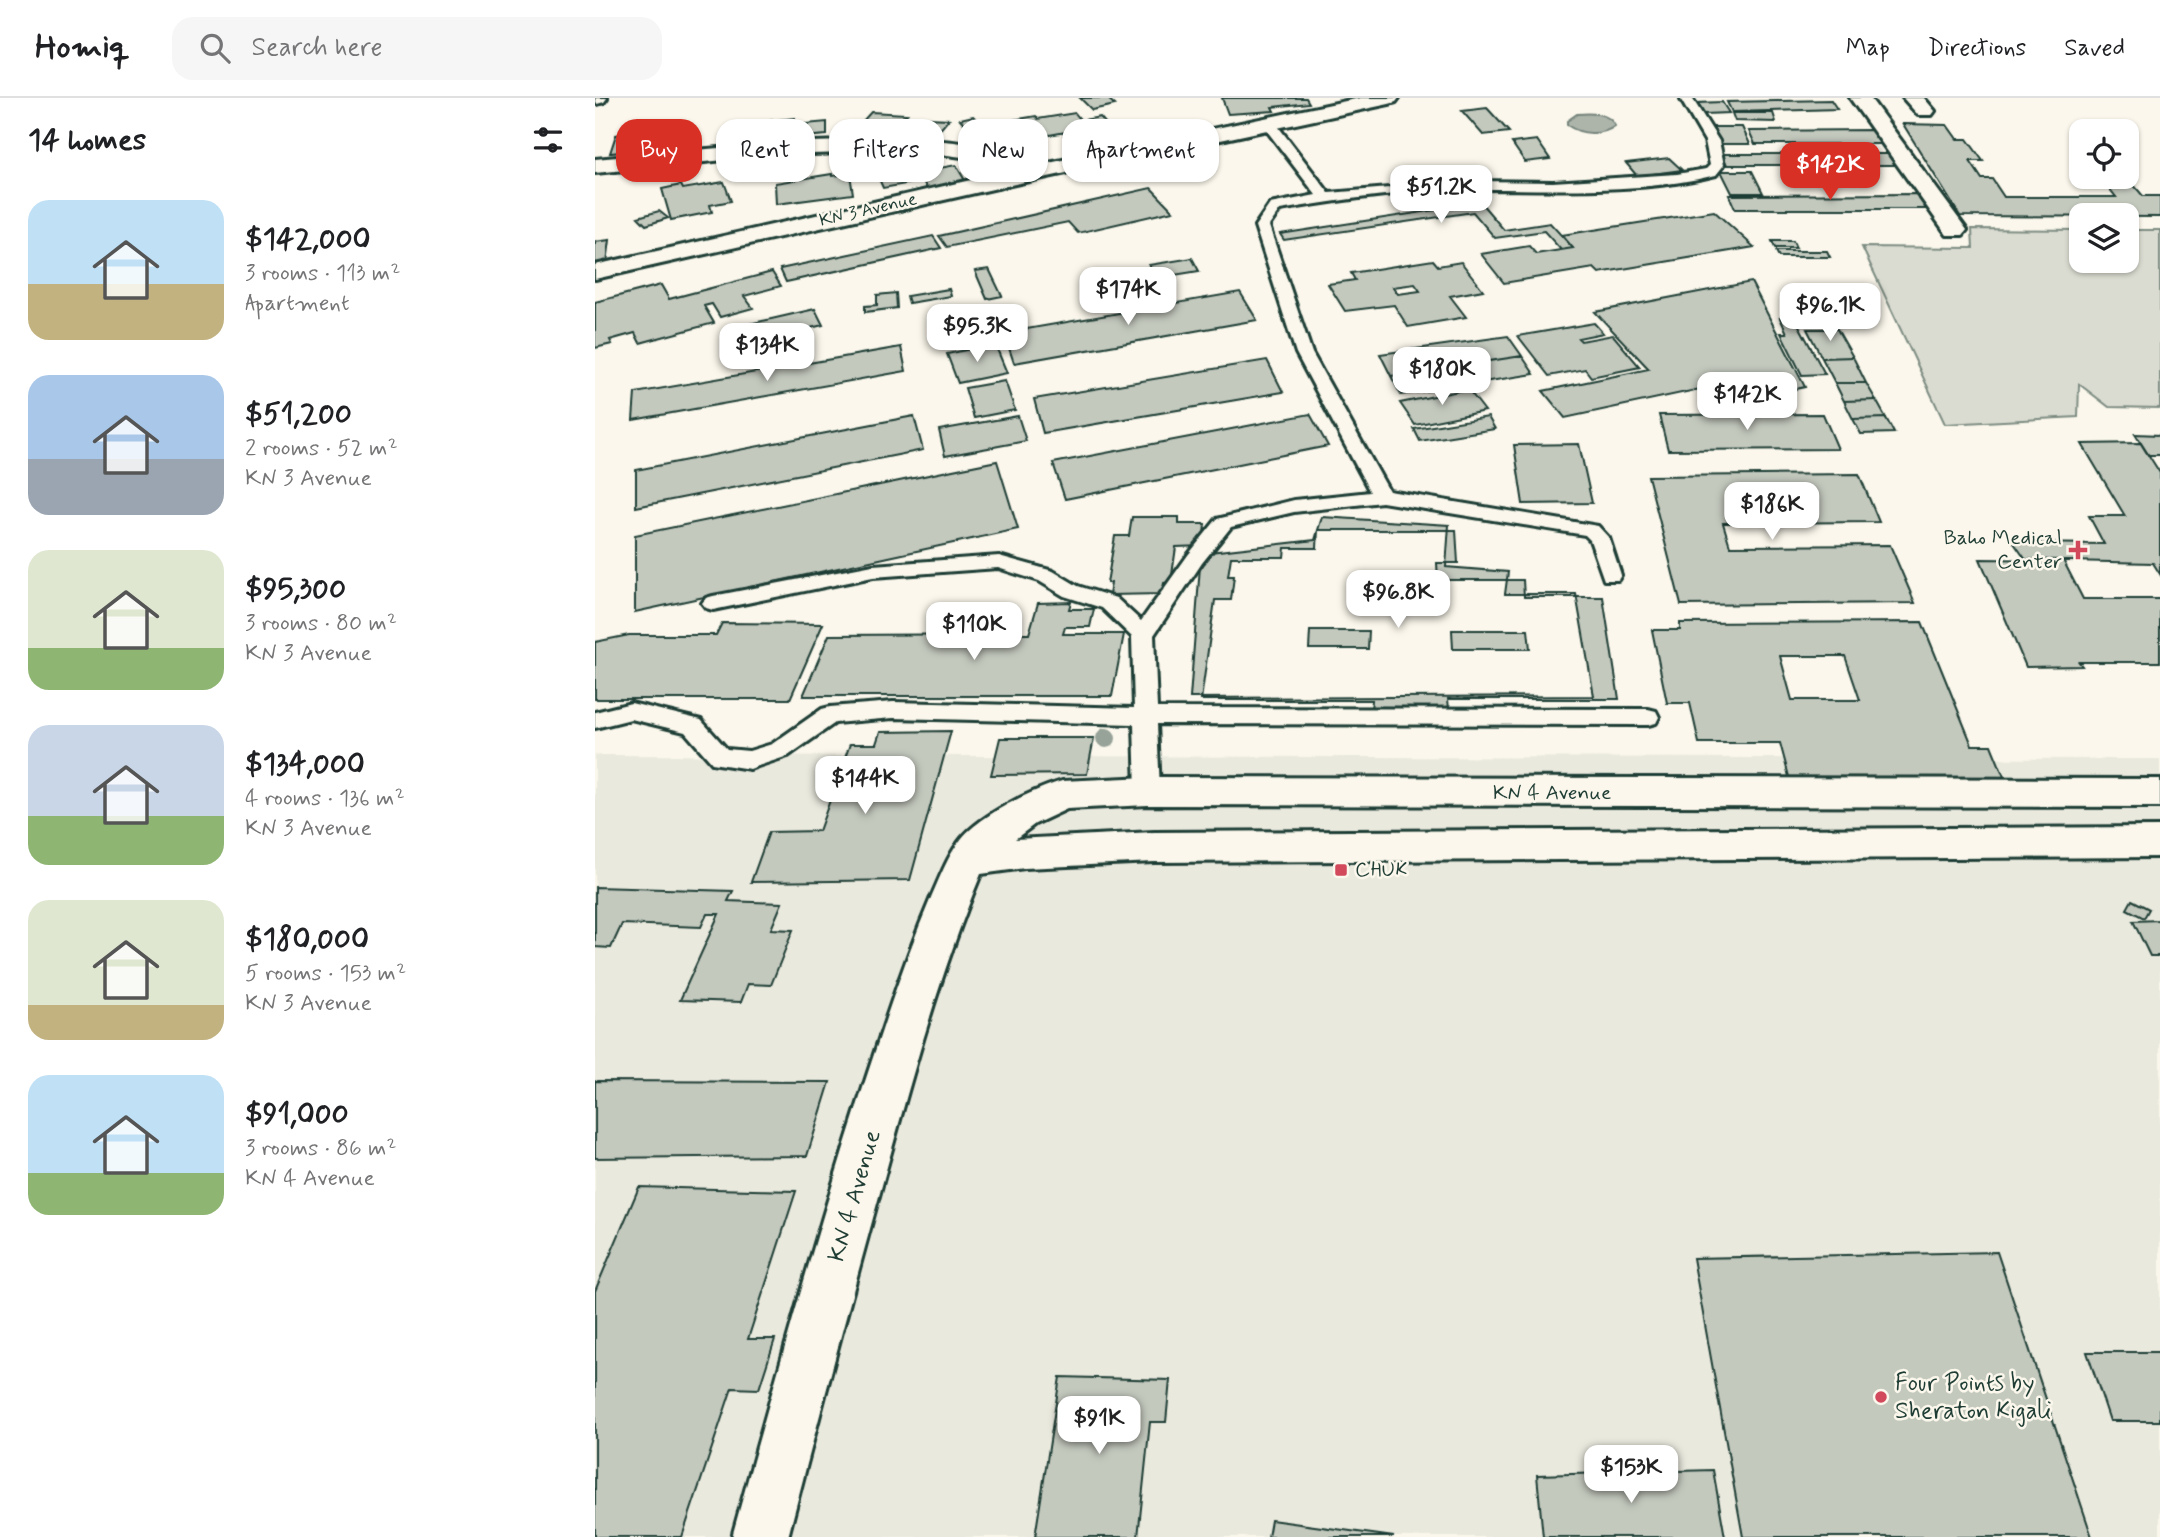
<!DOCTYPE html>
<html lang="en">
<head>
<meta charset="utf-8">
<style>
	body { margin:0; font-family:Mynerve,sans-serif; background:#f6f6f6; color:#202124; height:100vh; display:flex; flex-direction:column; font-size:26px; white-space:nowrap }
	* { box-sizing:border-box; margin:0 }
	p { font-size:23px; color:#757577 }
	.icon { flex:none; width:38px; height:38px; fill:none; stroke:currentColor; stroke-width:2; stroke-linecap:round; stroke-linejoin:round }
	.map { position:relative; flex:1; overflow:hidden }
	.side { display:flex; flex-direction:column; background:#fff; width:595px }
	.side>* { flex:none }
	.hud { position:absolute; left:21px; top:21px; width:665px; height:63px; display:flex; gap:14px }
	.fabs { position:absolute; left:1474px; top:21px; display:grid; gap:14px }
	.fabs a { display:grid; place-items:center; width:70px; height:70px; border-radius:14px; background:#fff; box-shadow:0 2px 5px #0004; font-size:35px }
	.price { position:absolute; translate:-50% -60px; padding:0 16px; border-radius:14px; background:#fff; color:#222; font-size:23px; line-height:46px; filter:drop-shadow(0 2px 4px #0008) }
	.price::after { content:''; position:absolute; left:50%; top:42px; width:21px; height:16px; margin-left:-10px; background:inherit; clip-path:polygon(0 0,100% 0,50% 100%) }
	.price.on { background:#d93025; color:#fff }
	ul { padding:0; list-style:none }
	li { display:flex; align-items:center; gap:21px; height:175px; padding:0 28px }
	li span { display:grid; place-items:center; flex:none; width:196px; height:140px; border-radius:21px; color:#555 }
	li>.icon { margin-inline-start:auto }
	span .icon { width:84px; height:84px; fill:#fffc; stroke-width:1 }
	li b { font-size:30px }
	h2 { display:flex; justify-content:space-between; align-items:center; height:84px; padding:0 28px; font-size:30px }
	.chip { padding:0 24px; border-radius:21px; background:#fff; box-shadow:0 2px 5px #0004; font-size:24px; line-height:63px }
	.chip.on { background:#d93025; color:#fff }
	header { display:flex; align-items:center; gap:42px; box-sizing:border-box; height:98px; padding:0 35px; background:#fff; border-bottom:2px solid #e0e0e0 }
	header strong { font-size:33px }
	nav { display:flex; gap:38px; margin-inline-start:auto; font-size:24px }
	.search { width:490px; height:63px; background:#f6f6f6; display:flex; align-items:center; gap:18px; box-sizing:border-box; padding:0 24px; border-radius:21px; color:#757577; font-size:26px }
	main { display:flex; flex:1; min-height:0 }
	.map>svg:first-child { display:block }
	.built { fill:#eae9de }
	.green { fill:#dbdcd1; stroke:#7d8c82; stroke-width:2 }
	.water { fill:#adb4aa; stroke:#74847b; stroke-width:2 }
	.building { fill:#c4c9be; stroke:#1f3d34; stroke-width:2; fill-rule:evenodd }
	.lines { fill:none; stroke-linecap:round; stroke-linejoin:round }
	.lane-casing { stroke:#1f3d34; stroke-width:6 }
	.street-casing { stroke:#1f3d34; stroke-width:6 }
	.secondary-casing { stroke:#1f3d34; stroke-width:6 }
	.lane { fill:#fbf7ec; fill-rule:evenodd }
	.street { fill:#fbf7ec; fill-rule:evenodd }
	.secondary { fill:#fbf7ec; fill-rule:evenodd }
	.tree { fill:#97a298 }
	.poi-dot { fill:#d1495b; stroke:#fbf7ec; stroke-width:2.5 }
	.labels { text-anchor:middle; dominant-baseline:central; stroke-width:5; stroke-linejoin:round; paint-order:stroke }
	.far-street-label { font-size:18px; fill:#1f3d34; stroke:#fbf7ec }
	.poi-label { font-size:21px; fill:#1f3d34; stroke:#fbf7ec; text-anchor:end }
	.street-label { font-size:21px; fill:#1f3d34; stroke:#fbf7ec }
	.near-street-label { font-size:24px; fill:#1f3d34; stroke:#fbf7ec }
	.near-poi-label { font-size:24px; fill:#1f3d34; stroke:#fbf7ec; text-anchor:start }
</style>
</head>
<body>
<header>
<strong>Homiq</strong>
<div class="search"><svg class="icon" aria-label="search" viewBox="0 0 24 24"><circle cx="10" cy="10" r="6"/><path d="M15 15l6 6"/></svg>Search here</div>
<nav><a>Map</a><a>Directions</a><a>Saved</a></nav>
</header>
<main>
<section class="side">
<h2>14 homes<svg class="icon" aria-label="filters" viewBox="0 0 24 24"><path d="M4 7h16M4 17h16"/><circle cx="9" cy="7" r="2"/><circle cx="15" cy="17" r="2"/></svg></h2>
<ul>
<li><span style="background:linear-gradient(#bfe0f5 60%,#c2b280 0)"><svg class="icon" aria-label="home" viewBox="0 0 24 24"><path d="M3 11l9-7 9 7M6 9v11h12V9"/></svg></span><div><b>$142,000</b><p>3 rooms · 113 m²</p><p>Apartment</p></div></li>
<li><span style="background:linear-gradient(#a9c7e8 60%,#9aa5b1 0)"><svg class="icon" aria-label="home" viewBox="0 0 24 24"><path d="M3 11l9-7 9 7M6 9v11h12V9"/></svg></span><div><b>$51,200</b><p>2 rooms · 52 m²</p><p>KN 3 Avenue</p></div></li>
<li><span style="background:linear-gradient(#dfe7d0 70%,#8fb573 0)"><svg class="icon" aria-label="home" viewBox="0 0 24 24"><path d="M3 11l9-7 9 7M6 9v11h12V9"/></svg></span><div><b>$95,300</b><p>3 rooms · 80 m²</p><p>KN 3 Avenue</p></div></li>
<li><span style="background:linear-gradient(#c9d6e8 65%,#8fb573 0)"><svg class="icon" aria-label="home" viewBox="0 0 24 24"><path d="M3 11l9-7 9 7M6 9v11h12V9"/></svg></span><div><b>$134,000</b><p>4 rooms · 136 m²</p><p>KN 3 Avenue</p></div></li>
<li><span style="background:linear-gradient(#dfe7d0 75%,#c2b280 0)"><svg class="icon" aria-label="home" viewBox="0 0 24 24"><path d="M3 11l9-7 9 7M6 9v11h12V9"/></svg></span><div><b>$180,000</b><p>5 rooms · 153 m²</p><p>KN 3 Avenue</p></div></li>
<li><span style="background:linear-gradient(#bfe0f5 70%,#8fb573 0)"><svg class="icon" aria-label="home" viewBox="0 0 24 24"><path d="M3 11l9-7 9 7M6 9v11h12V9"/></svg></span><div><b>$91,000</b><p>3 rooms · 86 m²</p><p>KN 4 Avenue</p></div></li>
</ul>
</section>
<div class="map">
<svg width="1565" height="1439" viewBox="0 0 1565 1439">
	<rect width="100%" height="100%" fill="#fbf7ec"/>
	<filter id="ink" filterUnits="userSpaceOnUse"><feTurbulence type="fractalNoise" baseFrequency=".0143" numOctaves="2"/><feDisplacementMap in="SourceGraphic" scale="14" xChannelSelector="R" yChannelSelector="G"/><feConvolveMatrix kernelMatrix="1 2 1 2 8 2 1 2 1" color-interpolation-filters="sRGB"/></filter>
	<g filter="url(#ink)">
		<path class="built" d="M0,657L1565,661V1439H0Z"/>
		<path class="green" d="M1377,131L1486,132V163H1531V132H1565V310L1514,309L1484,286L1483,319L1350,326L1267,149L1378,150Z"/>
		<path class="water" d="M982,16C995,15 1014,14 1020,28C1007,38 986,37 972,27V23Z"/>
		<path class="building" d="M485,0H512L520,7L497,12Z
			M627,0H711L714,5L677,9L679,13L633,16Z
			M1236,2L1242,11L1137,14L1132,4Z
			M1127,4L1134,15L1109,16L1102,5Z
			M892,10L914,34L888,37L867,13Z
			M276,14L312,16L309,19L354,21L339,39L257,35Z
			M480,15L492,30L417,44L407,30L422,27L418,22L441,18L443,21Z
			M1137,15H1178L1181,24L1140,23Z
			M378,18L389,30L376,33L365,21Z
			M505,19L518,34L501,37L489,22Z
			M200,20V27L232,24V37L133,45L135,27Z
			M1308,26L1352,27L1362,41H1372L1388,63H1375L1387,81H1397L1409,99H1521L1505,79H1532L1548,98H1565V119L1365,118Z
			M79,29L78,32L94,31L90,48L15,55L21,37Z
			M1118,29H1147L1155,46H1126Z
			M1280,32L1289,46H1160L1154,33Z
			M493,34L501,44L476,48L469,38Z
			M521,35L529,44L512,47L505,39Z
			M942,42L955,61L930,64L917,45Z
			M1190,52H1204L1206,56H1303L1310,67H1132L1127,56H1192Z
			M1074,60L1087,72L1042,78L1031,65Z
			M361,67L371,84L332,91L328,83L288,90L284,81Z
			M1126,73H1157L1168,95H1137Z
			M237,76V78L255,76L258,96L181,106L180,85Z
			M129,84L136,103L115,107L117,114L76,122L67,91L86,87L88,91Z
			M556,90L578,113L483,135L473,124L352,149L344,138Z
			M1327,96L1336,111H1140L1134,97Z
			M886,105L909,132L955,125L978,150L966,152L949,133L900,140L878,114L689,142L685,136Z
			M64,113L73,120L51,127L43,119Z
			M1119,113L1159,149L1004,175L999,170L909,185L886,156L934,148L941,156L978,150L967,137Z
			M338,138L346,150L191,184L185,171Z
			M15,142L12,165L0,167V144Z
			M1177,143H1198L1201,150H1180Z
			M1181,153H1232L1235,159H1184Z
			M597,160L604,173L561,180L554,167Z
			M838,162L843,168L866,164L888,192L855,198L871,219L813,229L799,207L750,213L733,186L760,182L756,175ZM820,186L825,193L803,196L798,189Z
			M394,171L407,198L392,201L380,173Z
			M177,174L186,188L149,198L158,210L125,219L117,206L109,208L119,225L45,245L40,235L15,242L17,246L0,250V204L66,187L74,201Z
			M1156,184L1210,289L1150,302L1133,285L970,320L948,293L1054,271L1000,214Z
			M354,191L356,198L314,205L312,198Z
			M645,194L662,222L419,265L409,235Z
			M301,195L302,210L270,214V208L282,207V197Z
			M220,211L228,227L143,247L137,230Z
			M390,219L395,238L367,242L363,224Z
			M1185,220H1200L1230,276L1207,277L1186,235H1192Z
			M999,225L1008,235L983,240L986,243L1018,237L1045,269L996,279L990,271L954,278L923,238Z
			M1212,231H1242L1258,259L1227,260Z
			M913,238L927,258L796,278L785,256Z
			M400,246L412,275L363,285L352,256Z
			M306,249L311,273L38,322L40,295Z
			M927,258L939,276L806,297L796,278Z
			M1258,259L1271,285H1240L1227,260Z
			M672,262L688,294L448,335L439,301Z
			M410,283L420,312L379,320L370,290Z
			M1240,285H1271L1281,302L1249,303Z
			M873,291L890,313L820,327L805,305Z
			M1281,302L1291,320L1258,321L1249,303Z
			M715,316L733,348L470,401L458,365Z
			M1228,316L1243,351L1073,352L1064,317Z
			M319,318L328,352L41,409V372Z
			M423,318L431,343L350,358L344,332Z
			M893,319L900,331L825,343L819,331Z
			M1291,320L1299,335L1266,336L1258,321Z
			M1540,336L1565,337V357H1553Z
			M1546,345L1565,375V476L1558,465L1431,462L1419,445L1509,446L1494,418H1530L1487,346Z
			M984,346L997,405L928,406L919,347Z
			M402,363L423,431L40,514V437Z
			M1264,376L1284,424L1128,425L1135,448L1295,447L1320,505L1086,507L1053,378Z
			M537,419H584V426H610L608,448L581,449L576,484L569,485L567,496L514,497L516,485H512L520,438H534Z
			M727,419L854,427L851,469L913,474L910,496H981L999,598L595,600L606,455L720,442Z
			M723,432H861L863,465H842L843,482H928L929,499H1008L1024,601H853L854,611H776L777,602H606L620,502H636L639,478H633L636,459H689L690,450H722ZM857,532H933L935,551H858ZM715,533H774L773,551H714Z
			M1385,461L1468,462L1488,501H1565V564H1484L1487,568L1431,569Z
			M476,504L474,511H499L495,529H470L468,536H529L517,598H208L234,537L434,536L443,505Z
			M1327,524L1377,647H1396L1412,686H1196L1185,645H1104L1095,605H1072L1057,532H1085V525ZM1185,558H1250L1265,602H1197Z
			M127,525L228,526L195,601H0V544L34,537H121Z
			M356,633L315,782L156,784L174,734L224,733L255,646H281L285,634Z
			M405,640H499L492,676L396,677Z
			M0,789L138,793L133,803L187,805L176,831L198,832L176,887L153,886L146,904L85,902L124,816H112L106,829L27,826L16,850L0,849Z
			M1537,802L1554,811L1549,820L1532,811Z
			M1565,822V858H1555L1538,823Z
			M0,983L235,984L212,1058L0,1060Z
			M44,1089L201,1093L153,1241H180L164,1291L137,1290L87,1439H0V1193Z
			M1402,1154L1497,1439H1148L1098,1160Z
			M1492,1254H1565V1323H1515Z
			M465,1279L575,1282L571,1324H555L543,1439H440Z
			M1118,1372L1130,1439H948L942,1377Z
			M676,1422L799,1439H673Z"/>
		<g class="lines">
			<defs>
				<path id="lane" d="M1087,0H1097L1124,43L1129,67L1121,77C1045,96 959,91 881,91C816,92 749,101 685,112L674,128L717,255L794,393L1003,428L1014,440L1026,477L1023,482H1009L995,442L990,437L787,404L699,414L636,429L607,465L559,537L562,610L1053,611L1061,613L1064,619L1061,625L1053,627L562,626L565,693L562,699L553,702L544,699L541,693L539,626L298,620L240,625L193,658L163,668L155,671L117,665L90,634L36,621L0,630V614L36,605L98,620L106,622L132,651L154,653L177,646L227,611L235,609L298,604L539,610L537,539L507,510L469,498L444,483L403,470L278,479L118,512L111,510L107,505L111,500L118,498L278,467L404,458L458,473L483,488L521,500L546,523L593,457L622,421L699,402L775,394L701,255L660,128L675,106L721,97L669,29V23H679L734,95L879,83L958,84L1082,76L1111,71L1115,67L1110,43L1086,2Z"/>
				<path id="street" d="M1255,0H1275L1372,132L1368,137H1352Z
					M1308,0H1329L1340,13L1337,17H1323Z
					M322,41C360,44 407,44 431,79L428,84H412L382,61L322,53L180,57L0,75V61L180,45Z"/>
				<path id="secondary" d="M0,0H12L9,4L2,6Z
					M765,0H804L801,4L794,6L420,86L0,181V167L420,72Z
					M553,679L1565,681V709L553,707L472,711L440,726L420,741L559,734L1565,729V759L559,764L430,770L386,776C345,875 317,977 289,1080C256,1199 224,1319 193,1439H137C185,1265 233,1091 291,920C305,878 320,837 337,797C346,777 353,757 367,740C387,716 437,692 467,683Z"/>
			</defs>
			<use href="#lane" class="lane-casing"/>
			<use href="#street" class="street-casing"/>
			<use href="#secondary" class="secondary-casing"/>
			<use href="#lane" class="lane"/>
			<use href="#street" class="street"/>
			<use href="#secondary" class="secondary"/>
		</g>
		<circle class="tree" cx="511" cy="640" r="10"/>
	</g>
	<g class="poi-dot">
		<path d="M1479.5 441.5h7v7h7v7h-7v7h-7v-7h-7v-7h7z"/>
		<rect x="739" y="765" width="14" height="14" rx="3.5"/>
		<circle cx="1286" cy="1299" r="7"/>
	</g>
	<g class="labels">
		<g class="far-street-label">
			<text transform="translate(273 112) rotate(-13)">KN 3 Avenue</text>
		</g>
		<g class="poi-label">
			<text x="1467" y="440">Baho Medical<tspan x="1467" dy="24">Center</tspan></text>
			<text x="760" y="772" text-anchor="start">CHUK</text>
		</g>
		<g class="street-label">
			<text x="957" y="695">KN 4 Avenue</text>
		</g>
		<g class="near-street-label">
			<text transform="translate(260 1098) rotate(-74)">KN 4 Avenue</text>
		</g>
		<g class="near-poi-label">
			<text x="1300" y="1285">Four Points by<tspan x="1300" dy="28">Sheraton Kigali</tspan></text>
		</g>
	</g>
</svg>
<div class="fabs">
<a><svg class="icon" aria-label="locate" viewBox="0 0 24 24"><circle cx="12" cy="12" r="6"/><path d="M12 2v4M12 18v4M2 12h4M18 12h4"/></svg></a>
<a><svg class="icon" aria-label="layers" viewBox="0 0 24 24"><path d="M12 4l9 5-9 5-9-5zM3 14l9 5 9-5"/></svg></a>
</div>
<b class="price on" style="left:1235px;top:104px">$142K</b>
<b class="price" style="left:846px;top:127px">$51.2K</b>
<b class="price" style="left:533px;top:229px">$174K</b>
<b class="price" style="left:1235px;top:245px">$96.1K</b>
<b class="price" style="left:382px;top:266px">$95.3K</b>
<b class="price" style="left:172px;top:285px">$134K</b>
<b class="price" style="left:847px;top:309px">$180K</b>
<b class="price" style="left:1152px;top:334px">$142K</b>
<b class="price" style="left:1177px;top:444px">$186K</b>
<b class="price" style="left:803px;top:532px">$96.8K</b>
<b class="price" style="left:379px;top:564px">$110K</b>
<b class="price" style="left:270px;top:718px">$144K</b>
<b class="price" style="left:504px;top:1358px">$91K</b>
<b class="price" style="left:1036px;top:1407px">$153K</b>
<div class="hud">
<a class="chip on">Buy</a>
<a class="chip">Rent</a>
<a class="chip">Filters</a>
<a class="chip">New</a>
<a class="chip">Apartment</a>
</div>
</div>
</main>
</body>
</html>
